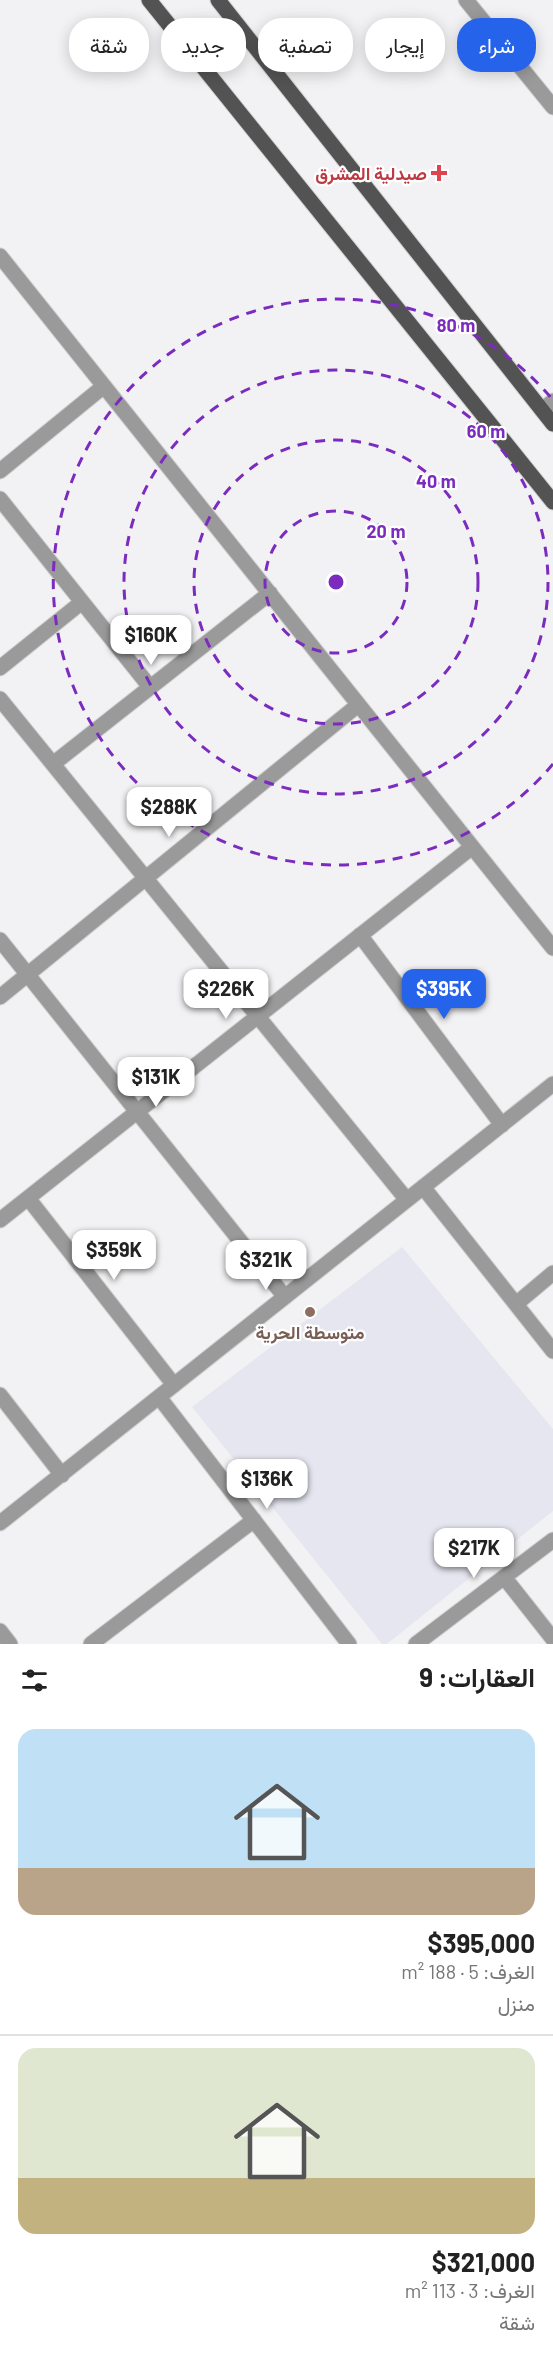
<!DOCTYPE html>
<html lang="ar">
<head>
<meta charset="utf-8">
<style>
	body { margin:0; font-family:Barlow,Vazirmatn,sans-serif; background:#f6f6f6; color:#222; direction:rtl; height:100vh; display:flex; flex-direction:column; font-size:22px; white-space:nowrap }
	* { box-sizing:border-box; margin:0 }
	p { font-size:20px; color:#767676 }
	.icon { flex:none; width:33px; height:33px; fill:none; stroke:currentColor; stroke-width:2; stroke-linecap:round; stroke-linejoin:round }
	.map { position:relative; height:1644px; overflow:hidden; direction:ltr }
	.panel { display:flex; flex-direction:column; background:#fff; flex:1 }
	.panel>* { flex:none }
	.hud { position:absolute; left:18px; top:18px; width:518px; height:54px; direction:rtl; display:flex; gap:12px }
	.price { position:absolute; translate:-50% -51px; padding:0 14px; border-radius:12px; background:#fff; color:#222; font-size:20px; line-height:39px; filter:drop-shadow(0 2px 3px #0008) }
	.price::after { content:''; position:absolute; left:50%; top:36px; width:18px; height:14px; margin-left:-9px; background:inherit; clip-path:polygon(0 0,100% 0,50% 100%) }
	.price.on { background:#2563eb; color:#fff }
	ul { padding:0; list-style:none }
	li { display:grid; align-content:center; gap:12px; height:318px; padding:0 18px }
	li+li { border-top:2px solid #e0e0e0 }
	li span { display:grid; place-items:center; height:186px; border-radius:18px; color:#555 }
	li>.icon { margin-inline-start:auto }
	span .icon { width:108px; height:108px; fill:#fffc; stroke-width:1 }
	li b { font-size:26px }
	h2 { display:flex; justify-content:space-between; align-items:center; height:72px; padding:0 18px; font-size:26px }
	.pill { padding:0 21px; border-radius:24px; background:#fff; box-shadow:0 3px 15px #0003; font-size:21px; line-height:54px }
	.pill.on { background:#2563eb; color:#fff }
	.map>svg:first-child { display:block }
	.built { fill:#e5e6ef }
	.lines { fill:none; stroke-linecap:round; stroke-linejoin:round }
	.minor-casing { stroke:#d0d0d1; stroke-width:17 }
	.major-casing { stroke:#d0d0d1; stroke-width:17 }
	.minor { stroke:#9b9a9a; stroke-width:15 }
	.major { stroke:#545353; stroke-width:15 }
	.ring { fill:none; stroke:#7b2cbf; stroke-width:3; stroke-dasharray:10 8 }
	.health-dot { fill:#e0444e; stroke:#fff; stroke-width:2 }
	.education-dot { fill:#8d6e63; stroke:#fff; stroke-width:2 }
	.labels { text-anchor:middle; dominant-baseline:central; stroke-width:4.5; stroke-linejoin:round; paint-order:stroke }
	.health-label { font-size:18px; font-weight:bold; fill:#be3a42; stroke:#fff; text-anchor:end }
	.education-label { font-size:18px; font-weight:bold; fill:#785e54; stroke:#fff }
	.centre { fill:#7b2cbf; stroke:#fff; stroke-width:3 }
	.ring-label { font-size:18px; text-anchor:middle; font-weight:bold; fill:#7b2cbf; stroke:#fff; stroke-width:4.5; stroke-linejoin:round; paint-order:stroke }
</style>
</head>
<body>
<div class="map">
<svg width="553" height="1644" viewBox="0 0 553 1644">
	<rect width="100%" height="100%" fill="#f2f2f4"/>
	<path class="built" d="M402,1247L553,1429V1511L387,1644H382L192,1407Z"/>
	<g class="lines">
		<defs>
			<path id="minor" d="M466,0L553,107
				M0,256L553,948
				M542,410L553,401
				M0,471L104,386
				M0,499L150,687
				M0,668L82,602
				M0,699L407,1200
				M53,764L270,593
				M360,935L502,1125
				M0,940L285,1297
				M0,997L358,705
				M423,1187L553,1351
				M28,1198L174,1385
				M0,1220L472,847
				M516,1304L553,1273
				M0,1395L62,1475
				M159,1397L349,1644
				M0,1523L553,1084
				M504,1577L553,1639
				M0,1631L10,1644
				M91,1644L254,1520
				M416,1644L553,1540"/>
			<path id="major" d="M149,0L553,502
				M218,0L553,424"/>
		</defs>
		<use href="#minor" class="minor-casing"/>
		<use href="#major" class="major-casing"/>
		<use href="#minor" class="minor"/>
		<use href="#major" class="major"/>
	</g>
	<g class="ring">
		<circle cx="336" cy="582" r="71"/>
		<circle cx="336" cy="582" r="142"/>
		<circle cx="336" cy="582" r="212"/>
		<path d="M553 764A283 283 0 1 1 553 400"/>
	</g>
	<path class="health-dot" d="M436 164h6v6h6v6h-6v6h-6v-6h-6v-6h6z"/>
	<circle class="education-dot" cx="310" cy="1312" r="6"/>
	<g class="labels">
		<g class="health-label">
			<text x="427" y="173">صيدلية المشرق</text>
		</g>
		<g class="education-label">
			<text x="310" y="1332">متوسطة الحرية</text>
		</g>
	</g>
	<circle cx="336" cy="582" r="9" class="centre"/>
	<g class="ring-label">
		<text x="456" y="332">80 m</text>
		<text x="486" y="438">60 m</text>
		<text x="436" y="488">40 m</text>
		<text x="386" y="538">20 m</text>
	</g>
</svg>
<b class="price" style="left:151px;top:666px">$160K</b>
<b class="price" style="left:169px;top:838px">$288K</b>
<b class="price" style="left:226px;top:1020px">$226K</b>
<b class="price on" style="left:444px;top:1020px">$395K</b>
<b class="price" style="left:156px;top:1108px">$131K</b>
<b class="price" style="left:114px;top:1281px">$359K</b>
<b class="price" style="left:266px;top:1291px">$321K</b>
<b class="price" style="left:267px;top:1510px">$136K</b>
<b class="price" style="left:474px;top:1579px">$217K</b>
<div class="hud">
<a class="pill on">شراء</a>
<a class="pill">إيجار</a>
<a class="pill">تصفية</a>
<a class="pill">جديد</a>
<a class="pill">شقة</a>
</div>
</div>
<section class="panel">
<h2>العقارات: 9<svg class="icon" aria-label="filters" viewBox="0 0 24 24"><path d="M4 7h16M4 17h16"/><circle cx="9" cy="7" r="2"/><circle cx="15" cy="17" r="2"/></svg></h2>
<ul>
<li><span style="background:linear-gradient(#bfe0f5 75%,#b9a48a 0)"><svg class="icon" aria-label="home" viewBox="0 0 24 24"><path d="M3 11l9-7 9 7M6 9v11h12V9"/></svg></span><div><b>$395,000</b><p>الغرف: 5 · 188 m²</p><p>منزل</p></div></li>
<li><span style="background:linear-gradient(#dfe7d0 70%,#c2b280 0)"><svg class="icon" aria-label="home" viewBox="0 0 24 24"><path d="M3 11l9-7 9 7M6 9v11h12V9"/></svg></span><div><b>$321,000</b><p>الغرف: 3 · 113 m²</p><p>شقة</p></div></li>
</ul>
</section>
</body>
</html>
